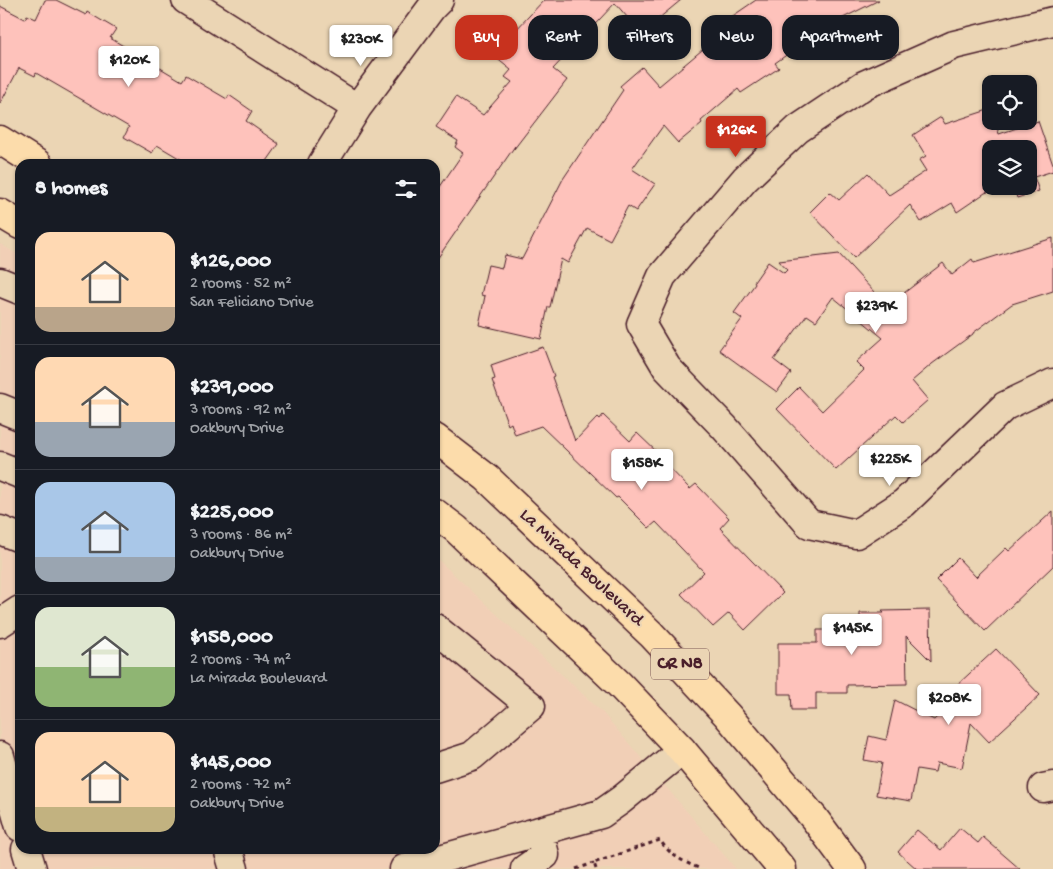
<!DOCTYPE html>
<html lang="en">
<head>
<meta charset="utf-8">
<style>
	body { margin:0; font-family:"Gochi Hand",sans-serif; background:#242831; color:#f1f3f6; height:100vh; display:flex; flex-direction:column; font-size:19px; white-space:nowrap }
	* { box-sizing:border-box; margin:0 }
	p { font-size:16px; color:#9ea1a6 }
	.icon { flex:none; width:28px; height:28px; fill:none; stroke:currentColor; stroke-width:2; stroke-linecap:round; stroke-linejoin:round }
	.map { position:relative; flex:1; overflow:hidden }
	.sheet { position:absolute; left:15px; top:159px; width:425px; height:695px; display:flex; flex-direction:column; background:#171b24; border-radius:15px; box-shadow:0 1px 4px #0004 }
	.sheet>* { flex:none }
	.banner { position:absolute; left:455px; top:15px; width:475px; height:45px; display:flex; gap:10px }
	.buttons { position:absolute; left:982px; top:75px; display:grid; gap:10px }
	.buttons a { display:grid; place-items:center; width:55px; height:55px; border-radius:10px; background:#171b24; box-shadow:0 1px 4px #0004; font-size:25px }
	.price { position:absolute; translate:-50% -42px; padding:0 11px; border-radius:5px; background:#fff; color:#222; font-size:16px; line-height:32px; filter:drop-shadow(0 1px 2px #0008) }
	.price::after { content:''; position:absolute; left:50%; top:30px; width:15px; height:11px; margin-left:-8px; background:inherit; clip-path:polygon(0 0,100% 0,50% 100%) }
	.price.active { background:#c8321e; color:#fff }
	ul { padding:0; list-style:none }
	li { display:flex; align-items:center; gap:15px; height:125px; padding:0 20px }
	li+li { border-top:1px solid #363941 }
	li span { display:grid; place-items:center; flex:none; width:140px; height:100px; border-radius:15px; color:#555 }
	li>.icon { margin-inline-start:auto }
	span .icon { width:60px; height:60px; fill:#fffc; stroke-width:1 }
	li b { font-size:21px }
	h2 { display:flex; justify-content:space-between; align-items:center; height:60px; padding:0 20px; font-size:21px }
	.chip { padding:0 18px; border-radius:15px; background:#171b24; box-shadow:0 1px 4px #0004; font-size:18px; line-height:45px }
	.chip.active { background:#c8321e; color:#fff }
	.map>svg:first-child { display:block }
	.built { fill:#f1cfb6 }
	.building { fill:#fec2bb; stroke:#4a1f2b }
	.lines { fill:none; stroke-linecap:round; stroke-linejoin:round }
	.minor-casing { stroke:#4a1f2b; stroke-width:31 }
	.major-casing { stroke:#4a1f2b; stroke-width:31 }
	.path { stroke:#4a1f2b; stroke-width:3; stroke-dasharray:4 4; stroke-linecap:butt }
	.minor { stroke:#ebd5b4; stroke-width:28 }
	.major { stroke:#fcdcab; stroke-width:28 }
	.labels { text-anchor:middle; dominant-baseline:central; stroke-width:4; stroke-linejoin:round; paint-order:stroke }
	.shield { fill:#ebd5b4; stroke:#7a5654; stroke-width:1 }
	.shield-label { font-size:18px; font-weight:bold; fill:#4a1f2b }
	.street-label { font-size:19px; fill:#4a1f2b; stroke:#ebd5b4 }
</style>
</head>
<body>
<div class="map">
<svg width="1053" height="869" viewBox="0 0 1053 869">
	<rect width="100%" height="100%" fill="#ebd5b4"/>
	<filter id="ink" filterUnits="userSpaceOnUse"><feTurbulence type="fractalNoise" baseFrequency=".02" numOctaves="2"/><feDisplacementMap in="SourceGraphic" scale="10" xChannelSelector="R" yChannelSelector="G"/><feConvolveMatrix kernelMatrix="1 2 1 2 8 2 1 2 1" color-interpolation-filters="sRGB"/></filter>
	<g filter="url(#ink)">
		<path class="built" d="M0,244L20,256V849H435V557L602,712L736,869H0Z"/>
		<path class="building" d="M45,0H56L86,15L87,12L116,29L110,38L182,81L186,75L227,99L229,95L252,111L246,121L279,144L265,164H189L157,145L152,153L124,137L129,127L36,73L35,76L19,68L0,104V6L25,19L27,15L36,19Z
			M544,0H681L641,33L615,3L553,69L567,80L514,149L515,146L435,262V194L463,153L455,147L458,141L436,127L456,97L483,115L512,82L505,77L511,70L490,53L509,28L514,32Z
			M756,0H879L791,44L795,49L775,63L779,68L741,93L738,89L701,121L702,123L678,143L663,126L632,169L655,184L636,211L628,206L610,240L587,228L568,263L561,259L550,307H548L541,339L479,325L485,296L481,295L488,265L502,268L505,255L522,259L563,179L623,90L620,86L642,67L659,86L708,45L702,37Z
			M991,109V121H995L999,134L1038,121L1053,165V171L1034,177L1039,191L1017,198L1013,186H1029V149H991V186H1006L985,193L957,212L952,203L921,222L910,205L854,258L810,212L830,192L839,200L868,173L889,195L926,171L919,160L926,156L913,135L941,117L945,124Z
			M1053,238V291L1012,304L973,333V334L932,364L912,381L928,400L903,422L896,415L836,470L777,409L799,387L822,411L864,370L856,362L883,338L833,297L816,321L807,315L774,360L791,373L777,392L719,350L742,319L734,313L755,284L754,282L768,262L784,273L787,270L779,261L839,254L887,306L943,263L952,275L972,259L974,263Z
			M543,347L554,376L552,377L575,441L598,417L600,419L603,415L630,441L637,433L659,454L657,455L690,489L696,484L729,518L720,528L783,593L745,630L729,613L713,627L681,594L704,572L656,522L649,528L618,497L616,498L541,426L515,435L511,423L508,425L492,380L495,379L491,365Z
			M1053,511V566L985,631L936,580L958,558L976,577L1006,548L1009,551Z
			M930,610L931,661L906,636L907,684L847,685V693H816V710H792L791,694H778V643H817V630H860V613H884L882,611Z
			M996,649L1040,695L989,742L971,723L962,768L937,763L935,772L917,769L911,801L876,795L882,763L864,760L869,736L886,740L895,700L934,720L962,693L956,686Z
			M960,828L978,843L983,837L1020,869H917L898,852L917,830L941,850Z"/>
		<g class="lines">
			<defs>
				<path id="minor" d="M186,0L357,108
					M1053,21L954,45L864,85L798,129L745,179L662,276L641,324L667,368L724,427L809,524L856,534L904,503L1005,406L1053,383
					M322,164L357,108L432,7L439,0
					M0,282L20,290
					M0,408L20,416
					M0,466L20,474
					M0,530L20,538
					M0,623L20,610
					M435,628L531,706L472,756L435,768
					M0,756L20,827
					M1043,788L1053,786
					M26,849L32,869
					M228,849L234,869
					M404,869L601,814L621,800L682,750
					M525,869L545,855L539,831"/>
				<path id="major" d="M0,140L38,164
					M0,213L20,225
					M435,438L487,478L651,634L727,715L814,818L852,869
					M435,513L456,529L619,684L682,750L782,869"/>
			</defs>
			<use href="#minor" class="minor-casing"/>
			<use href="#major" class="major-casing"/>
			<path class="path" d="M576,869L594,863
				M596,869L594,863L660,840C670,856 684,862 701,869"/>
			<use href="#minor" class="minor"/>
			<use href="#major" class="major"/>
		</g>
	</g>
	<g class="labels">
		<rect class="shield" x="651" y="648.5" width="58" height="31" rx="4"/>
		<g class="shield-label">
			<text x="680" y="664">CR N8</text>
		</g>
		<g class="street-label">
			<text transform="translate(581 568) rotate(43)">La Mirada Boulevard</text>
		</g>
	</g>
</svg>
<div class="buttons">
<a><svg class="icon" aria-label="locate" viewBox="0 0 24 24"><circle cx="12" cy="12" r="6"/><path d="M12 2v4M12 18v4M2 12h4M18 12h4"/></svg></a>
<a><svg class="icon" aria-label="layers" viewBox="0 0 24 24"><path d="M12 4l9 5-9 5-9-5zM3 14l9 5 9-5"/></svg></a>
</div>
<b class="price" style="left:361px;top:67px">$230K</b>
<b class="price" style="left:129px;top:88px">$120K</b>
<b class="price active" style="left:736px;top:158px">$126K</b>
<b class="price" style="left:876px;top:334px">$239K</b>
<b class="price" style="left:890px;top:487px">$225K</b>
<b class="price" style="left:642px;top:491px">$158K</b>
<b class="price" style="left:852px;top:656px">$145K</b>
<b class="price" style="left:949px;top:726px">$208K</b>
<div class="banner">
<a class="chip active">Buy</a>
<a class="chip">Rent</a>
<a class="chip">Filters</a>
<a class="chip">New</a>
<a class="chip">Apartment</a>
</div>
<section class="sheet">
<h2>8 homes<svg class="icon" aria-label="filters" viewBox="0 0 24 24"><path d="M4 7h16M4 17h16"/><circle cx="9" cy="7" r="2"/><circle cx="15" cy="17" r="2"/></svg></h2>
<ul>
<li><span style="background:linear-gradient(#ffd9b3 75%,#b9a48a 0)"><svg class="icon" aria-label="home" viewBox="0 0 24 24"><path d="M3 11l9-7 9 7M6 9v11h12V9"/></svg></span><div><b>$126,000</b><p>2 rooms · 52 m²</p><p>San Feliciano Drive</p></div></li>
<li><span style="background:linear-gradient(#ffd9b3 65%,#9aa5b1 0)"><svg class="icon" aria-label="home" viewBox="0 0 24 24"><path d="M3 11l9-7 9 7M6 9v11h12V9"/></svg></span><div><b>$239,000</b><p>3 rooms · 92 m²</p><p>Oakbury Drive</p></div></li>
<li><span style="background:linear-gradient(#a9c7e8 75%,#9aa5b1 0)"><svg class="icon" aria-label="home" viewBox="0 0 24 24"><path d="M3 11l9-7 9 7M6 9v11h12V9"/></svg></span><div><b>$225,000</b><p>3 rooms · 86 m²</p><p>Oakbury Drive</p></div></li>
<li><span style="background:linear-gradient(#dfe7d0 60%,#8fb573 0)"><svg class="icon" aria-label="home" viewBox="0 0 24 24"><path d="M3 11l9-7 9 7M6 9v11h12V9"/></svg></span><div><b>$158,000</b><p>2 rooms · 74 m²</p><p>La Mirada Boulevard</p></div></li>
<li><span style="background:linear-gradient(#ffd9b3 75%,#c2b280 0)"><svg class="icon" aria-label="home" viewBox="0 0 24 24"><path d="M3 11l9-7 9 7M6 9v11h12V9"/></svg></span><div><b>$145,000</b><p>2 rooms · 72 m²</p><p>Oakbury Drive</p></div></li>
</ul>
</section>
</div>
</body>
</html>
